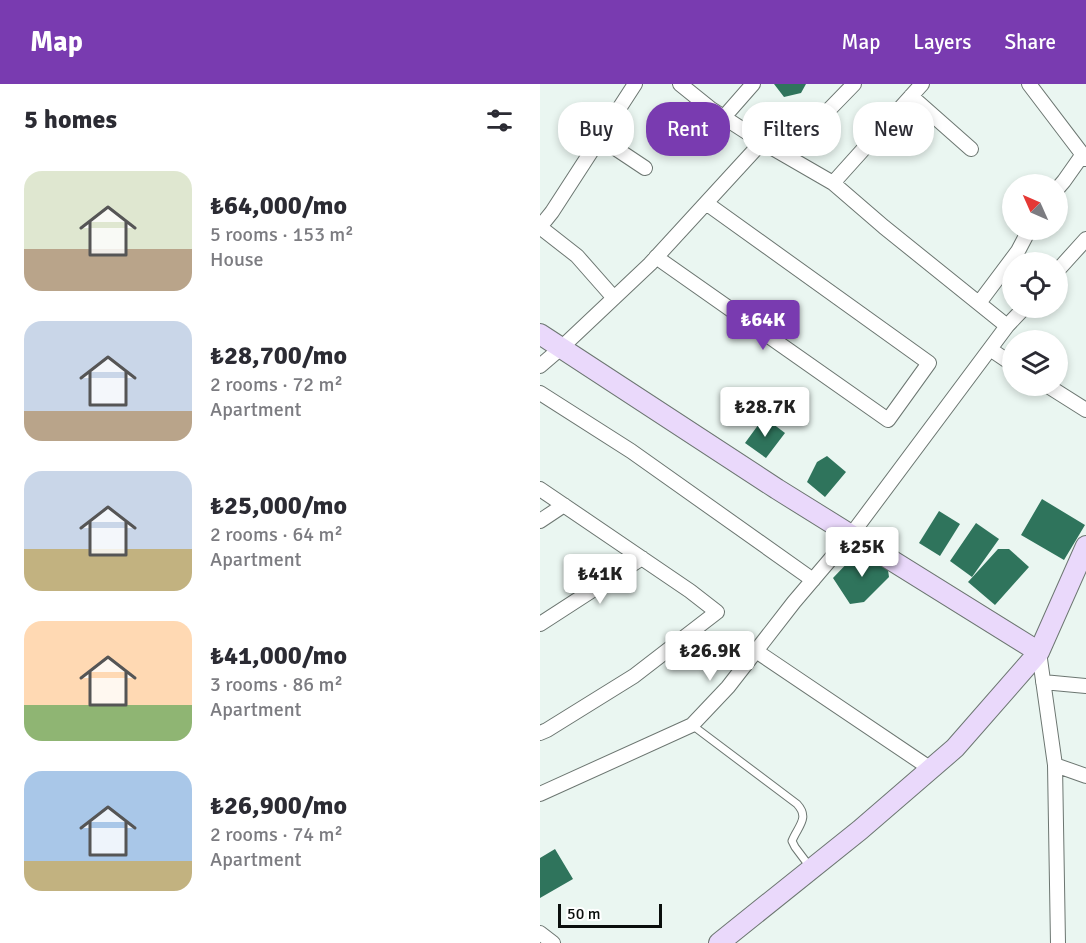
<!DOCTYPE html>
<html lang="en">
<head>
<meta charset="utf-8">
<style>
	body { margin:0; font-family:Signika,sans-serif; background:#f7f7f7; color:#2b2b33; height:100vh; display:flex; flex-direction:column; font-size:22px; white-space:nowrap }
	* { box-sizing:border-box; margin:0 }
	p { font-size:20px; color:#7c7c81 }
	.icon { flex:none; width:33px; height:33px; fill:none; stroke:currentColor; stroke-width:2; stroke-linecap:round; stroke-linejoin:round }
	.map { position:relative; flex:1; overflow:hidden }
	.sheet { display:flex; flex-direction:column; background:#fff; width:540px }
	.sheet>* { flex:none }
	.hud { position:absolute; left:18px; top:18px; width:438px; height:54px; display:flex; gap:12px }
	.needle { width:39px; rotate:315deg }
	.controls { position:absolute; left:462px; top:90px; display:grid; gap:12px }
	.controls a { display:grid; place-items:center; width:66px; height:66px; border-radius:50%; background:#fff; box-shadow:0 3px 9px #0003; font-size:30px }
	.scale { position:absolute; left:18px; bottom:15px; width:104px; box-sizing:border-box; padding-left:6px; border:3px solid #0a0e0c; border-top:0; font-size:16px; line-height:21px; white-space:nowrap; color:#0a0e0c; -webkit-text-stroke:4px #fff; paint-order:stroke }
	.price { position:absolute; translate:-50% -51px; padding:0 14px; border-radius:6px; background:#fff; color:#222; font-size:20px; line-height:39px; filter:drop-shadow(0 2px 3px #0008) }
	.price::after { content:''; position:absolute; left:50%; top:36px; width:18px; height:14px; margin-left:-9px; background:inherit; clip-path:polygon(0 0,100% 0,50% 100%) }
	.price.selected { background:#793bb0; color:#fff }
	ul { padding:0; list-style:none }
	li { display:flex; align-items:center; gap:18px; height:150px; padding:0 24px }
	li span { display:grid; place-items:center; flex:none; width:168px; height:120px; border-radius:18px; color:#555 }
	li>.icon { margin-inline-start:auto }
	span .icon { width:72px; height:72px; fill:#fffc; stroke-width:1 }
	li b { font-size:26px }
	h2 { display:flex; justify-content:space-between; align-items:center; height:72px; padding:0 24px; font-size:26px }
	.pill { padding:0 21px; border-radius:24px; background:#fff; box-shadow:0 3px 9px #0003; font-size:21px; line-height:54px }
	.pill.selected { background:#793bb0; color:#fff }
	header { display:flex; align-items:center; gap:36px; box-sizing:border-box; height:84px; padding:0 30px; background:#793bb0; color:#fff }
	header strong { font-size:28px }
	nav { display:flex; gap:33px; margin-inline-start:auto; font-size:21px }
	main { display:flex; flex:1; min-height:0 }
	.map>svg:first-child { display:block }
	.building { fill:#2f745c }
	.lines { fill:none; stroke-linecap:round; stroke-linejoin:round }
	.service-casing { stroke:#6c7671; stroke-width:9 }
	.minor-casing { stroke:#6c7671; stroke-width:16 }
	.secondary-casing { stroke:#6c7671; stroke-width:22 }
	.service { stroke:#fff; stroke-width:7 }
	.minor { stroke:#fff; stroke-width:14 }
	.secondary { stroke:#ead9fb; stroke-width:20 }
</style>
</head>
<body>
<header>
<strong>Map</strong>
<nav><a>Map</a><a>Layers</a><a>Share</a></nav>
</header>
<main>
<section class="sheet">
<h2>5 homes<svg class="icon" aria-label="filters" viewBox="0 0 24 24"><path d="M4 7h16M4 17h16"/><circle cx="9" cy="7" r="2"/><circle cx="15" cy="17" r="2"/></svg></h2>
<ul>
<li><span style="background:linear-gradient(#dfe7d0 65%,#b9a48a 0)"><svg class="icon" aria-label="home" viewBox="0 0 24 24"><path d="M3 11l9-7 9 7M6 9v11h12V9"/></svg></span><div><b>₺64,000/mo</b><p>5 rooms · 153 m²</p><p>House</p></div></li>
<li><span style="background:linear-gradient(#c9d6e8 75%,#b9a48a 0)"><svg class="icon" aria-label="home" viewBox="0 0 24 24"><path d="M3 11l9-7 9 7M6 9v11h12V9"/></svg></span><div><b>₺28,700/mo</b><p>2 rooms · 72 m²</p><p>Apartment</p></div></li>
<li><span style="background:linear-gradient(#c9d6e8 65%,#c2b280 0)"><svg class="icon" aria-label="home" viewBox="0 0 24 24"><path d="M3 11l9-7 9 7M6 9v11h12V9"/></svg></span><div><b>₺25,000/mo</b><p>2 rooms · 64 m²</p><p>Apartment</p></div></li>
<li><span style="background:linear-gradient(#ffd9b3 70%,#8fb573 0)"><svg class="icon" aria-label="home" viewBox="0 0 24 24"><path d="M3 11l9-7 9 7M6 9v11h12V9"/></svg></span><div><b>₺41,000/mo</b><p>3 rooms · 86 m²</p><p>Apartment</p></div></li>
<li><span style="background:linear-gradient(#a9c7e8 75%,#c2b280 0)"><svg class="icon" aria-label="home" viewBox="0 0 24 24"><path d="M3 11l9-7 9 7M6 9v11h12V9"/></svg></span><div><b>₺26,900/mo</b><p>2 rooms · 74 m²</p><p>Apartment</p></div></li>
</ul>
</section>
<div class="map">
<svg width="546" height="859" viewBox="0 0 546 859">
	<rect width="100%" height="100%" fill="#eaf6f1"/>
	<path class="building" d="M234,0H266L261,9L244,13Z
		M224,333L245,349L226,374L205,359Z
		M287,372L306,388L285,413L267,398L277,378Z
		M502,415L545,441L524,476L481,451Z
		M399,427L420,440L400,472L379,459Z
		M436,439L459,455L432,493L410,477Z
		M458,465H469L489,483L455,521L428,498Z
		M331,470L347,479L349,493L324,518L310,520L293,494L313,473Z
		M15,765L33,795L0,814V774Z"/>
	<g class="lines">
		<defs>
			<path id="service" d="M152,641L257,720C270,734 258,742 252,757L255,763L270,783"/>
			<path id="minor" d="M140,0L171,25L222,58
				M382,0L293,99L344,143L467,242
				M489,0L546,75
				M371,12L431,65
				M184,33L213,0
				M60,54L105,84
				M245,71L314,0
				M518,104L524,97L543,70
				M0,143L12,128L95,0
				M0,143L37,172L74,214
				M116,173L348,336L389,279L166,119
				M518,186L546,155
				M439,219L478,167L489,146
				M450,265L472,280
				M0,282L21,264L110,180L222,58L293,99
				M508,302L546,326
				M0,309L91,367L273,496
				M0,405L150,507L177,528L94,592L7,646L0,649
				M0,437L24,421
				M0,540L102,474
				M216,567L391,685
				M499,568L515,681L518,859
				M503,598L546,602
				M515,681L546,692
				M0,710L152,641L188,603L254,518L311,451L467,242L484,224
				M0,849L13,859"/>
			<path id="secondary" d="M0,250L237,405L499,568
				M179,859L320,746L415,664L499,568L546,462"/>
		</defs>
		<use href="#service" class="service-casing"/>
		<use href="#minor" class="minor-casing"/>
		<use href="#secondary" class="secondary-casing"/>
		<use href="#service" class="service"/>
		<use href="#minor" class="minor"/>
		<use href="#secondary" class="secondary"/>
	</g>
</svg>
<div class="controls">
<a><svg class="needle" viewBox="-14 -14 28 28"><path d="M0-13l5 13h-10z" fill="#e53935"/><path d="M0 13l5-13h-10z" fill="#7c7c81"/></svg></a>
<a><svg class="icon" aria-label="locate" viewBox="0 0 24 24"><circle cx="12" cy="12" r="6"/><path d="M12 2v4M12 18v4M2 12h4M18 12h4"/></svg></a>
<a><svg class="icon" aria-label="layers" viewBox="0 0 24 24"><path d="M12 4l9 5-9 5-9-5zM3 14l9 5 9-5"/></svg></a>
</div>
<div class="scale">50 m</div>
<b class="price selected" style="left:223px;top:267px">₺64K</b>
<b class="price" style="left:225px;top:354px">₺28.7K</b>
<b class="price" style="left:322px;top:494px">₺25K</b>
<b class="price" style="left:60px;top:521px">₺41K</b>
<b class="price" style="left:170px;top:598px">₺26.9K</b>
<div class="hud">
<a class="pill">Buy</a>
<a class="pill selected">Rent</a>
<a class="pill">Filters</a>
<a class="pill">New</a>
</div>
</div>
</main>
</body>
</html>
